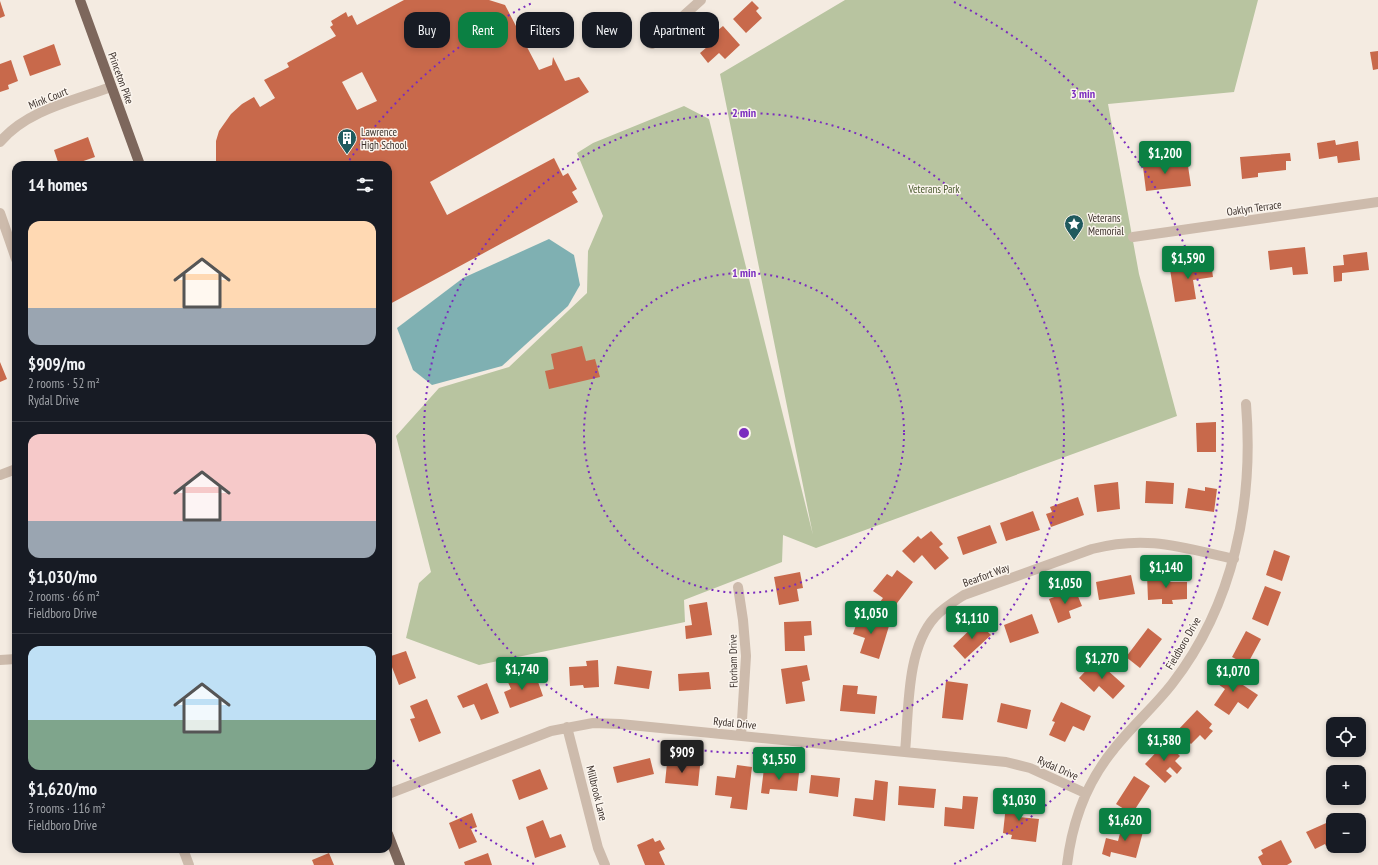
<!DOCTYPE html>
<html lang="en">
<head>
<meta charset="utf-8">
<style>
	body { margin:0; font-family:"PT Sans Narrow",sans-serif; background:#242831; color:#f1f3f6; height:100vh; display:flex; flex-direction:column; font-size:15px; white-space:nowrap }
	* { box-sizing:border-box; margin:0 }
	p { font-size:13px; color:#9ea1a6 }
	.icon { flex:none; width:22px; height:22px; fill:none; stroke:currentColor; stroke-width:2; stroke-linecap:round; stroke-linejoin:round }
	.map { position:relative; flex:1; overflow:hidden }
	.drawer { position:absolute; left:12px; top:161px; width:380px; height:692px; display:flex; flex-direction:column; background:#171b24; border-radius:12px; box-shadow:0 2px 6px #0003 }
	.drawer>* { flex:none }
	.guide { position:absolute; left:404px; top:12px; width:380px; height:36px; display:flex; gap:8px }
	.buttons { position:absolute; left:1326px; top:717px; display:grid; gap:8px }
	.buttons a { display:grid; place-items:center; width:40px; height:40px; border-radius:8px; background:#171b24; box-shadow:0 2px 6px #0003; font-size:20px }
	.price { position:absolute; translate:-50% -34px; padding:0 9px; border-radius:4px; background:#0b8043; color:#fff; font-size:13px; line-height:26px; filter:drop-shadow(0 1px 2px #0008) }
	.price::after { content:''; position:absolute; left:50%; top:24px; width:12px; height:9px; margin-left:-6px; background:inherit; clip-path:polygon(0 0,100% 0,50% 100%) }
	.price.selected { background:#222; color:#fff }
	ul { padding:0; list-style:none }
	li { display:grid; align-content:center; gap:8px; height:212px; padding:0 16px }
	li+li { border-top:1px solid #363941 }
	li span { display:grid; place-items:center; height:124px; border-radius:12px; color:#555 }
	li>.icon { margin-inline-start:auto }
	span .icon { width:72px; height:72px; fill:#fffc; stroke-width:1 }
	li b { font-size:17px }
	h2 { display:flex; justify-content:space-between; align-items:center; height:48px; padding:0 16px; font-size:17px }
	.tag { padding:0 14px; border-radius:12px; background:#171b24; box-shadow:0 2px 6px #0003; font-size:14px; line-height:36px }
	.tag.selected { background:#0b8043; color:#fff }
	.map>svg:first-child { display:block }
	.green { fill:#b8c4a0 }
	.water { fill:#7fb0b2 }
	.building { fill:#c8694b; fill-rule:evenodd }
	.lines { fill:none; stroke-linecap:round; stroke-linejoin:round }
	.minor { stroke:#cdbbac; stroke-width:10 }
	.major { stroke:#7d675c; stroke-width:10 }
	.ring { fill:none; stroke:#7b2cbf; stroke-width:2; stroke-dasharray:2 4 }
	.labels { text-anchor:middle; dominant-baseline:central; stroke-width:3; stroke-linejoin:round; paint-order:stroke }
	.street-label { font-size:11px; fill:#3b302b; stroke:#fbf5ee }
	.poi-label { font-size:11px; fill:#3b302b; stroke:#fbf5ee; text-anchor:start }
	.park-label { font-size:11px; fill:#4a5a2e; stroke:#fbf5ee }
	.centre { fill:#7b2cbf; stroke:#fbf5ee; stroke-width:2 }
	.ring-label { font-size:12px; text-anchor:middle; font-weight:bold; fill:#7b2cbf; stroke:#fbf5ee; stroke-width:3; stroke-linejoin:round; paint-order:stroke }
</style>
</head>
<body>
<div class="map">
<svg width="1378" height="865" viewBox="0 0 1378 865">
	<rect width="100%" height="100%" fill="#f4ebe1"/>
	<path class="green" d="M845,0H1258L1234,92L1108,104L1139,274L1177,416L816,548L783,535L782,562L684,600L685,622L479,665L406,638L419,583L431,572L396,436L439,388L509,367L587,293L588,251L603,216L577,153L593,143L684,106L709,119L813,535L720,74Z"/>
	<path class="water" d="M549,239L574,255L580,285L568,306L502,366L432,385L413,370L397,328L463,278Z"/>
	<path class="building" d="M404,0H489L505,5L539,70L552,65L553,57L565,81L579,77L589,92L430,182L447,215L554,158L563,176L568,173L577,189L572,192L578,202L388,305V165H216V141L219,131L231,114L242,104L254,97L260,107L275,98L264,80L289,67L287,63L336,36L330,27L333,25L331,21L346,12L348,17L352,15L357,25ZM362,72L377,101L357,110L342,82Z
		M0,1L5,16L0,18Z
		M752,1L759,8L756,11L762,18L746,33L733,19Z
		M723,26L740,45L725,59L719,53L708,63L700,53L707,47L704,43L709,38L707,36L716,28L718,30Z
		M54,44L61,65L30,76L23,56Z
		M1378,51V69L1373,70L1370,52Z
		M11,60L18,81L8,85L9,89L0,92V64Z
		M88,137L95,157L72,165H59L54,150Z
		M1335,140L1336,145L1358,141L1360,160L1338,163L1337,156L1319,159L1317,143Z
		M1290,153L1291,161H1286V170L1258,173V177L1242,179L1240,157Z
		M1157,157L1158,165L1176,162L1177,167L1188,166L1191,186L1146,191L1142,159Z
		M1305,247L1308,274L1293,275L1292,267L1270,270L1268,251Z
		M1367,252L1369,270L1342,273V281L1334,282L1333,266L1344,265L1343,255Z
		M1211,263L1213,277L1193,280L1196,299L1175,302L1170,269Z
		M582,346L586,361L595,359L600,377L549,389L545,371L554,369L551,354Z
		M0,362L7,379L0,382Z
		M1216,422V452H1197L1196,423Z
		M1146,481L1174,483L1173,504L1145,503Z
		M1118,482L1120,509L1097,512L1094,485Z
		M1205,487L1217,489L1214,512L1185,508L1188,488L1205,491Z
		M1078,497L1084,515L1051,527L1046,514L1052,512L1050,507Z
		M1033,511L1040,530L1006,541L1000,523Z
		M990,525L997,543L963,555L957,537Z
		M931,531L943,544L939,547L949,558L935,570L922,555L914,563L902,551L918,536L921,539Z
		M1274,550L1290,556L1282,581L1266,575Z
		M897,570L913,582L891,611L880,602L883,598L873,591L887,574L892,577Z
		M800,572L803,588L797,589L799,601L779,605L774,577Z
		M1131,575L1135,594L1099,600L1096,582Z
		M1147,575H1166L1167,582H1187V599L1172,600L1173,604H1162V599L1148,600Z
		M1265,586L1281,592L1268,626L1252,619Z
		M1075,589L1082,606L1069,611L1071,618L1058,623L1049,599Z
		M707,602L712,635L686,639L685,626L692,625L689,605Z
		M860,613L880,619L878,623L889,626L879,659L860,653L865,638L853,634Z
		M1032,614L1039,633L1010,643L1004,625Z
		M811,621L812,635L804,636L805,651H785L784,622Z
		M978,622L991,635L965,659L953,646Z
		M1148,628L1162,639L1140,668L1126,657Z
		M1246,631L1261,639L1247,665L1232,657Z
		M406,651L416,678L399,685L388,657Z
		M598,660L599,687L584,688L583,685L570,686L569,667L587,666L586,661Z
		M1096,660L1125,686L1113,699L1099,686L1094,692L1079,678Z
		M807,665L810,680L802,682L805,701L786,704L781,669Z
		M617,666L652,671L649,689L614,684Z
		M1224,668L1233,674L1231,677L1258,695L1248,709L1238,702L1229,715L1214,705L1225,689L1215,682Z
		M709,672L711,689L679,691L678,674Z
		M523,674L526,683L537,679L543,696L510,708L504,692L511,689L507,680Z
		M946,681L968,684L963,720L942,718Z
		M487,683L499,713L481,720L474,704L463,708L457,696Z
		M843,685L858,686L857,694L877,696L875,714L840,711Z
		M427,699L441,733L419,742L410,719L415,718L410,706Z
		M1061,702L1091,716L1084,731L1073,726L1065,742L1049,735L1055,722L1052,721Z
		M1001,703L1031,710L1027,729L997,722Z
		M1197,710L1212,724L1209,728L1213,731L1205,740L1200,735L1191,744L1177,731Z
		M1166,742L1180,756L1175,761L1182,768L1177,774L1170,767L1166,771L1172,776L1165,783L1145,764Z
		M650,758L654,774L617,783L613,767Z
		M667,763L700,766L698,786L665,783Z
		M737,765L752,767L747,810L730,808L732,797L715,795L717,776L735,778Z
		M764,768L799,773L797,791L770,789L769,794L761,793Z
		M540,769L548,789L519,800L512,780Z
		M811,775L840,778L838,797L809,793Z
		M1134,776L1150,786L1132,814L1116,804Z
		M875,780L888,782L885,821L853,816L855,798L873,800Z
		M899,786L936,789L934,808L898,805Z
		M963,796L978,797L974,829L944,826L945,807L962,809Z
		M1007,796L1021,798L1019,817L1039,819L1036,842L1011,839L1012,835L1003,833Z
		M472,813L477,827L471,829L477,842L459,849L449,823Z
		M543,820L550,838L561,834L566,847L535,858L526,827Z
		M1333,820V843L1326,846L1325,844L1315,849L1306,832Z
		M1123,822L1144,828L1136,858L1111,852L1110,857L1102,854L1106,838L1118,841Z
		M653,838L655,842L660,840L665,849L659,852L665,865H645L637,845Z
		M1281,840L1292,862L1287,865H1262L1258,857L1263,854L1261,850Z
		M329,853L334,865H314L312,860Z
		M488,853L492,865H465L464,862Z"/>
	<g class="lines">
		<path class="minor" d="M652,44L701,0
			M0,142C27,110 73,101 111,87
			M0,213L16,259
			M1133,237L1378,202
			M0,475L16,469
			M738,587L743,620L746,656L741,736
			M0,660L16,659
			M567,727L598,848L605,865
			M905,752C909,710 906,649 935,617C943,608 953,602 964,595L1092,549C1147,535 1180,547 1234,559
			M388,794L551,731L593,723L620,724L1006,762L1030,768L1085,793
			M183,849L189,865
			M1067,865C1072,822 1086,783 1114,749C1132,726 1154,707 1172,684C1234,604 1254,502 1246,404"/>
		<path class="major" d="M80,0L140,165
			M388,834L400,865"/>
	</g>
	<g class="ring">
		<circle cx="744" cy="433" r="160"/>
		<circle cx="744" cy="433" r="320"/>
		<path d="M534 864A480 480 0 0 1 390 757M346 165A480 480 0 0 1 534 2M954 2A480 480 0 0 1 954 864"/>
	</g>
	<defs>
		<symbol id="building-pin" viewBox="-11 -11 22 30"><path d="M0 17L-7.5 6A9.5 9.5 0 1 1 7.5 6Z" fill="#1f5a5e" stroke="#fbf5ee"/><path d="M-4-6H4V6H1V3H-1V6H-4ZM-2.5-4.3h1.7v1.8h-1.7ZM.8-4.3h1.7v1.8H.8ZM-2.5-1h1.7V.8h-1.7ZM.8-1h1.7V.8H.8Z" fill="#fff"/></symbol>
		<symbol id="sight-pin" viewBox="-11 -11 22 30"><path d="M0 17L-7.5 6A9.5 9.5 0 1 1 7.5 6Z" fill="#1f5a5e" stroke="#fbf5ee"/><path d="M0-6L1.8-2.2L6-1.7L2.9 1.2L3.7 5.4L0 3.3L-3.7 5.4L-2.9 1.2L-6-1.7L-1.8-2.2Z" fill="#fff"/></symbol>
	</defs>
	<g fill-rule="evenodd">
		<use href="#building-pin" x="336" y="127" width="22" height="30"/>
		<use href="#sight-pin" x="1063" y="213" width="22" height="30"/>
	</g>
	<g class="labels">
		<g class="street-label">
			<text transform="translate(121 78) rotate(70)">Princeton Pike</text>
			<text transform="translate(48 98) rotate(-22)">Mink Court</text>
			<text transform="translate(1254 208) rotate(-8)">Oaklyn Terrace</text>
			<text transform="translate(986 575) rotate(-20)">Bearfort Way</text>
			<text transform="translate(1183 643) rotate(-60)">Fieldboro Drive</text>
			<text transform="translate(733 661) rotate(-91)">Florham Drive</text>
			<text transform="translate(735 723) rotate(6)">Rydal Drive</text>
			<text transform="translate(1058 768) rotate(24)">Rydal Drive</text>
			<text transform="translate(597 793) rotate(76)">Millbrook Lane</text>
		</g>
		<g class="poi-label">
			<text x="361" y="132">Lawrence<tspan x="361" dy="13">High School</tspan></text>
			<text x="1088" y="218">Veterans<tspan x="1088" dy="13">Memorial</tspan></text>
		</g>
		<g class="park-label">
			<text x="934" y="189">Veterans Park</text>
		</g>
	</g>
	<circle cx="744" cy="433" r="6" class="centre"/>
	<g class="ring-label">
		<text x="1083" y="98">3 min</text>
		<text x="744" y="117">2 min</text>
		<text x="744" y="277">1 min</text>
	</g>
</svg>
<div class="buttons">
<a><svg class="icon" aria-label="locate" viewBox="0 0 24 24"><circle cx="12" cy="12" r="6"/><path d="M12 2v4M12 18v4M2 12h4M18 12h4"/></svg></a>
<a>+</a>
<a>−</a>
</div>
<b class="price" style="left:1165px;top:175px">$1,200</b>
<b class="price" style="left:1188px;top:280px">$1,590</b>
<b class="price" style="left:1166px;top:589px">$1,140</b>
<b class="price" style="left:1065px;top:605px">$1,050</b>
<b class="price" style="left:871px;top:635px">$1,050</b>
<b class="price" style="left:972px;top:640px">$1,110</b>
<b class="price" style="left:1102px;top:680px">$1,270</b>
<b class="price" style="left:522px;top:691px">$1,740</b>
<b class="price" style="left:1233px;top:693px">$1,070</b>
<b class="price" style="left:1164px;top:762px">$1,580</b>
<b class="price selected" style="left:682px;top:774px">$909</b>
<b class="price" style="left:779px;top:781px">$1,550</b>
<b class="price" style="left:1019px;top:822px">$1,030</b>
<b class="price" style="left:1125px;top:842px">$1,620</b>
<div class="guide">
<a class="tag">Buy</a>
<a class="tag selected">Rent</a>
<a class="tag">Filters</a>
<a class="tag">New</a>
<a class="tag">Apartment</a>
</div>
<section class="drawer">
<h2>14 homes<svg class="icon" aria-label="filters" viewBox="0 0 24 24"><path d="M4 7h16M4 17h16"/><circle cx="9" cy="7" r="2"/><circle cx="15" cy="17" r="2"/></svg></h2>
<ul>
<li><span style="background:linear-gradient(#ffd9b3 70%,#9aa5b1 0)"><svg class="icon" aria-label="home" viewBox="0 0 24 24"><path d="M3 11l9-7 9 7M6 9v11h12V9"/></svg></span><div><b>$909/mo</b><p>2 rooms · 52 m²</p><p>Rydal Drive</p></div></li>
<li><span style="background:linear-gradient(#f6c9c9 70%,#9aa5b1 0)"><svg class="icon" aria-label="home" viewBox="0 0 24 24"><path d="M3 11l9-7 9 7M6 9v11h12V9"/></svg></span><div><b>$1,030/mo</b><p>2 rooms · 66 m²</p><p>Fieldboro Drive</p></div></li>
<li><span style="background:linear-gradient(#bfe0f5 60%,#7fa58c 0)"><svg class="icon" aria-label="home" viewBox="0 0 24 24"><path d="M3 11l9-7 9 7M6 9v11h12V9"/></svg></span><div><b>$1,620/mo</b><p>3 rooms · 116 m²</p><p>Fieldboro Drive</p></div></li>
</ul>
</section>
</div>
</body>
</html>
